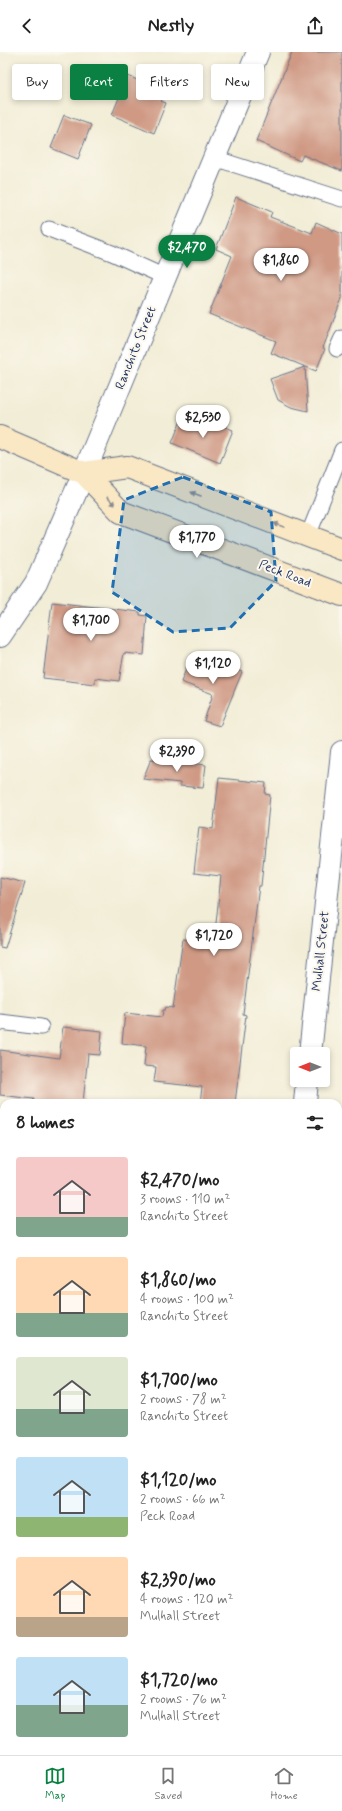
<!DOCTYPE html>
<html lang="en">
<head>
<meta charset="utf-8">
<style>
	body { margin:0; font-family:Mynerve,sans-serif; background:#f2f2f2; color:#222; height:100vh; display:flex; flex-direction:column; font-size:15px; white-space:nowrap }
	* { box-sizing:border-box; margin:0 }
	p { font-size:13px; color:#767676 }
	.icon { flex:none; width:22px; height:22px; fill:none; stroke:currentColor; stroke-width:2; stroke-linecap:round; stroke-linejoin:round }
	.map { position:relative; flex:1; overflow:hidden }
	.drawer { position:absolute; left:0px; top:1047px; width:342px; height:656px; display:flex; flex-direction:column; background:#fff; border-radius:12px 12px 0 0; box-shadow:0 2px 6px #0003 }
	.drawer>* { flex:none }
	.hud { position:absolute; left:12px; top:12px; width:318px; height:36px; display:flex; gap:8px }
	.needle { width:26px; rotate:270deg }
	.tools { position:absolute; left:290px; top:995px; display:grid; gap:8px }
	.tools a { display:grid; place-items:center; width:40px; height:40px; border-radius:4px; background:#fff; box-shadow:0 2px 6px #0003; font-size:20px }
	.price { position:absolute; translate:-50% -34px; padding:0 9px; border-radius:14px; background:#fff; color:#222; font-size:13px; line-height:26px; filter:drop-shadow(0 1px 2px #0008) }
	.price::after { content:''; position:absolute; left:50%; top:24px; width:12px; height:9px; margin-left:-6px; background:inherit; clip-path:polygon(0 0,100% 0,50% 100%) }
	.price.active { background:#0b8043; color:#fff }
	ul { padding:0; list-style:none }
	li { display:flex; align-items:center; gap:12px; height:100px; padding:0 16px }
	li span { display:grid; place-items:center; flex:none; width:112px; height:80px; border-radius:4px; color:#555 }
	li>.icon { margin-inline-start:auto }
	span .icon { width:48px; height:48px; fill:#fffc; stroke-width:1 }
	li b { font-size:17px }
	h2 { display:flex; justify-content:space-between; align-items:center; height:48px; padding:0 16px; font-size:17px }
	.chip { padding:0 14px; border-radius:4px; background:#fff; box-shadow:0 2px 6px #0003; font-size:14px; line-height:36px }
	.chip.active { background:#0b8043; color:#fff }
	header { display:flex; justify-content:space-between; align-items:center; height:52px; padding:0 16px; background:#fff; font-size:18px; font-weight:700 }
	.menu { display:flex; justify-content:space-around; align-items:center; height:56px; border-top:1px solid #e0e0e0; background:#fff; font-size:11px; color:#767676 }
	.menu a { display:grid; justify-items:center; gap:2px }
	.menu .active { color:#0b8043 }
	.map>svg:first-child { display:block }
	.building { fill:#cf9984 }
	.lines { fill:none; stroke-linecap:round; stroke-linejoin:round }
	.service-casing { stroke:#667288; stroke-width:17 }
	.minor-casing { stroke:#667288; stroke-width:24 }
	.secondary-casing { stroke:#667288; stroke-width:24 }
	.service { stroke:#fff; stroke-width:15 }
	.minor { stroke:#fff; stroke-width:22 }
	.secondary { stroke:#fae7c3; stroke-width:22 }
	.oneway { fill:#8a8b90 }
	.marked { fill:#1f6fb2; fill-opacity:0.2; stroke:#1f6fb2; stroke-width:3; stroke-dasharray:8 5; stroke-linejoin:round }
	.labels { text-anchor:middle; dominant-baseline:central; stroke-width:4; stroke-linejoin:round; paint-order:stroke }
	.street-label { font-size:13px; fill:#1b2f5e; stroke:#fbf7ec }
</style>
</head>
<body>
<header><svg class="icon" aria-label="back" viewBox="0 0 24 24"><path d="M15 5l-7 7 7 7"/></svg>Nestly<svg class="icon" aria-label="share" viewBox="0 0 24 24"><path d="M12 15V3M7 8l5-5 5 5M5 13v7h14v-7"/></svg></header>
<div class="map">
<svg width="342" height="1703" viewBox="0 0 342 1703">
	<rect width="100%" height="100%" fill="#fbf7ec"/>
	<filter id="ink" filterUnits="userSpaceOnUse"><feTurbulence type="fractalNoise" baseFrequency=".025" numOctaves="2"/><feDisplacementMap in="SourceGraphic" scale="8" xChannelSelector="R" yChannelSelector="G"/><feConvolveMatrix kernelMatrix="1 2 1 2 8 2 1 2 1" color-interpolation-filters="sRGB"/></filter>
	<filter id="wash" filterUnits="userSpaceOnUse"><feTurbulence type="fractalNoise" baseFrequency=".012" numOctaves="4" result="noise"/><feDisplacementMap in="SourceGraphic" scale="16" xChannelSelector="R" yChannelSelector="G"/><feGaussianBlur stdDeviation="0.9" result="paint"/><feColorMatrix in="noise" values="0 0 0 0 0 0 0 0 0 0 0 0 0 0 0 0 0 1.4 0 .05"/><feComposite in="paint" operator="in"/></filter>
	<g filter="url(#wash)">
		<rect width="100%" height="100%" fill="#f2edd6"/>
		<g id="blocks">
			<path class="building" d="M292,0H342V119L303,103L300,109L256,89Z
				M128,24L165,40L161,49L166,51L154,81L112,63Z
				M64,63L91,73L78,107L51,96Z
				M236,145L272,160L270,165L312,181L316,170L342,182V246L323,296L325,297L316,319L271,301L276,289L209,262L232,204L216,197Z
				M305,315L308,359L291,355L278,348L270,327Z
				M182,366L207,377L210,369L233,378L220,411L172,391Z
				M52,550L140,560V563L147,564L144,603L124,601L119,629L95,626V632L43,626Z
				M192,602L223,615L224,612L242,620L220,674L204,669L213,642L181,630Z
				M151,707L206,713L203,736L180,734V731L143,727Z
				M219,726L266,731L265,742L270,743L261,834H259L243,962L246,963L235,1051H200L202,1035L154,1030L156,1015L144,1014L146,994L122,991L125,961L162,965L163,958H165L166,955L173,956L183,887L214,890L221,824L194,821L199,775L213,777Z
				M0,825L25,831L5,896L0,895Z
				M63,975L102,979L100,1003L88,1002L83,1051H33L34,1047L0,1043V998L59,1006Z"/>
		</g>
	</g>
	<g filter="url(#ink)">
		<use href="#blocks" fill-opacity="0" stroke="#667288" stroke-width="1"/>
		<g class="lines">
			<defs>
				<path id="service" d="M214,106L342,147
					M49,177L112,201L165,225
					M337,297L342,286
					M308,484L342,398
					M0,970L41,975"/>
				<path id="minor" d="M0,584L36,531L84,421L258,0
					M310,1002L342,700
					M305,1051L307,1028
					M338,1206H342
					M0,1247L4,1246
					M226,1703L227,1699"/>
				<path id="secondary" d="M0,385L84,421L121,460L342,543
					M84,421L127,415L342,497"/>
			</defs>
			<use href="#service" class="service-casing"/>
			<use href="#minor" class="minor-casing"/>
			<use href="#secondary" class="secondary-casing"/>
			<use href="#service" class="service"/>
			<use href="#minor" class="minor"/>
			<use href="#secondary" class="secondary"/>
		</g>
		<defs><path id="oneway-solid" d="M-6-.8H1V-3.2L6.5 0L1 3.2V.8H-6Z"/></defs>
		<g class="oneway">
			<use href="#oneway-solid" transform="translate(196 442) rotate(-159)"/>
			<use href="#oneway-solid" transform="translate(111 449) rotate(46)"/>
			<use href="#oneway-solid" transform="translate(279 473) rotate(-159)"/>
		</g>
	</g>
	<path class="marked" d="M183,425L271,460L276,529L230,576L173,580L112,540L124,448Z"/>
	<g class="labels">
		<g class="street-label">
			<text transform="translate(136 296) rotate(-68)">Ranchito Street</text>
			<text transform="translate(285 522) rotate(21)">Peck Road</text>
			<text transform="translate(321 899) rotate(-84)">Mulhall Street</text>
		</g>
	</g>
</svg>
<div class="tools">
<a><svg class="needle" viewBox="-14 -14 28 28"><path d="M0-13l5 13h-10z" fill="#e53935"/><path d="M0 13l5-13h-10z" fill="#767676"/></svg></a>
</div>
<b class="price active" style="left:187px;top:217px">$2,470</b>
<b class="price" style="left:281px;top:230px">$1,860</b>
<b class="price" style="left:203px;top:387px">$2,530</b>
<b class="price" style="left:197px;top:507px">$1,770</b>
<b class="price" style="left:91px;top:590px">$1,700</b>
<b class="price" style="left:213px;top:633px">$1,120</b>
<b class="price" style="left:177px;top:721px">$2,390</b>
<b class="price" style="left:214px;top:905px">$1,720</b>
<div class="hud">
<a class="chip">Buy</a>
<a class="chip active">Rent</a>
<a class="chip">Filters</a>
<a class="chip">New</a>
</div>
<section class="drawer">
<h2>8 homes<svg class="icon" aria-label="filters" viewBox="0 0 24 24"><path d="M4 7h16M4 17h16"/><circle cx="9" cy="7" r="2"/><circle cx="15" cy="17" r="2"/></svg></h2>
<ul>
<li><span style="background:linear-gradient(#f6c9c9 75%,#7fa58c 0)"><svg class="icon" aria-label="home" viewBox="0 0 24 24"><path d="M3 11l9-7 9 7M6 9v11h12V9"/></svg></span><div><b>$2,470/mo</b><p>3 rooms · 110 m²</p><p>Ranchito Street</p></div></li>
<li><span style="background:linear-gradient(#ffd9b3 70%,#7fa58c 0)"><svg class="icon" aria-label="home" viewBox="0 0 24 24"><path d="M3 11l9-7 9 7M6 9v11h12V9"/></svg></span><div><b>$1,860/mo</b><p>4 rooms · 100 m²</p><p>Ranchito Street</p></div></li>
<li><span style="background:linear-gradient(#dfe7d0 65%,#7fa58c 0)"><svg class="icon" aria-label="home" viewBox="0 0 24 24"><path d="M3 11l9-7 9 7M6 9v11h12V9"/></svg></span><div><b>$1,700/mo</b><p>2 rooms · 78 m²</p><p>Ranchito Street</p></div></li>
<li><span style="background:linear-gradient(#bfe0f5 75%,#8fb573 0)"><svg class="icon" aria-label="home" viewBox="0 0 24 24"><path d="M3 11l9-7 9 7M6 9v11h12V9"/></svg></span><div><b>$1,120/mo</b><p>2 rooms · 66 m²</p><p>Peck Road</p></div></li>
<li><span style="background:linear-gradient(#ffd9b3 75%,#b9a48a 0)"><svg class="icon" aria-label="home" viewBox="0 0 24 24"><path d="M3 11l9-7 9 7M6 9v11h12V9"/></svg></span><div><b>$2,390/mo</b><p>4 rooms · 120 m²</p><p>Mulhall Street</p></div></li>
<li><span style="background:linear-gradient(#bfe0f5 60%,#7fa58c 0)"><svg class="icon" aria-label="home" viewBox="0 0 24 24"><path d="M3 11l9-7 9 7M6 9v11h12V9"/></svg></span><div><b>$1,720/mo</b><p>2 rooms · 76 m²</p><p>Mulhall Street</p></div></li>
</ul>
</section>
</div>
<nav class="menu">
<a class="active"><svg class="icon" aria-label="map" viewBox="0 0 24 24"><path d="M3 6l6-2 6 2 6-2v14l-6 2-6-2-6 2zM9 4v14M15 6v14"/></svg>Map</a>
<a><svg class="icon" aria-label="saved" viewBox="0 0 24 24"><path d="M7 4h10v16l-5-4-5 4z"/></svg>Saved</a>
<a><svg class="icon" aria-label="home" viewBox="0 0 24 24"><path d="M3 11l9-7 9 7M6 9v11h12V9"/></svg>Home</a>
</nav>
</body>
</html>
